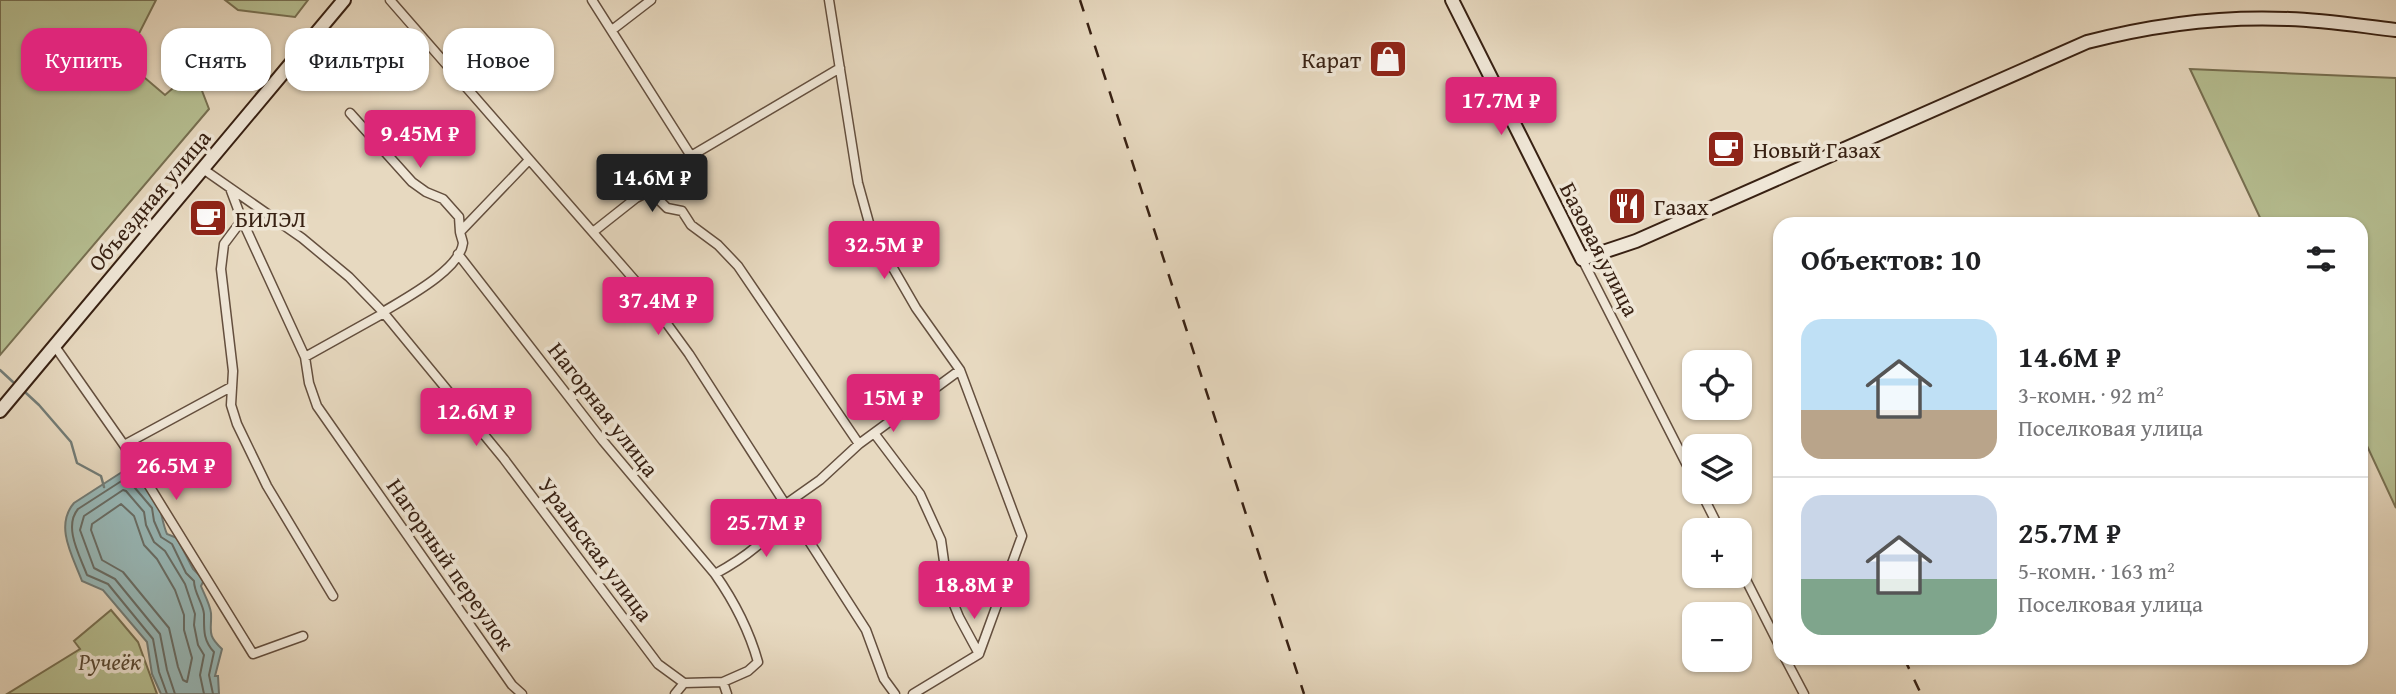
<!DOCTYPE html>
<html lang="ru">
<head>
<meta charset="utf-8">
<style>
	body { margin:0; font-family:"Gentium Book Plus",serif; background:#f6f6f6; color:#202124; height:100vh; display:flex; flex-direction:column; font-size:26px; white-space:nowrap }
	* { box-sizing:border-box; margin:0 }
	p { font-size:23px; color:#757577 }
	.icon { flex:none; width:38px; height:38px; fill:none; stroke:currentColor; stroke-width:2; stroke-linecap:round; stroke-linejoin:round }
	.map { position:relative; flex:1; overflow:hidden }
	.drawer { position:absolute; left:1773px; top:217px; width:595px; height:448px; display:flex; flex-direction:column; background:#fff; border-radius:21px; box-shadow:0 2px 5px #0004 }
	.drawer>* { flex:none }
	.guide { position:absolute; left:21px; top:28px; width:665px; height:63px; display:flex; gap:14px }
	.tools { position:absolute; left:1682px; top:350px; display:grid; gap:14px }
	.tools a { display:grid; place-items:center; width:70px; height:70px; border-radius:14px; background:#fff; box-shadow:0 2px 5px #0004; font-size:35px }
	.price { position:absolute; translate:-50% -60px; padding:0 16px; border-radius:7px; background:#db2777; color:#fff; font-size:23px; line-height:46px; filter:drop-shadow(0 2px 4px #0008) }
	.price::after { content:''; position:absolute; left:50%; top:42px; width:21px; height:16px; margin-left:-10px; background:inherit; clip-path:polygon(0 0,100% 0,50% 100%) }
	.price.current { background:#222; color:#fff }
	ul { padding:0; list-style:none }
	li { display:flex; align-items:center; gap:21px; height:175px; padding:0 28px }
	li+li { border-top:2px solid #e0e0e0 }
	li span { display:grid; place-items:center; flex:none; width:196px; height:140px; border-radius:21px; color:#555 }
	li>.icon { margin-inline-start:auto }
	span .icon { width:84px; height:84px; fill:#fffc; stroke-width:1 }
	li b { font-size:30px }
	h2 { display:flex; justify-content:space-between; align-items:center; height:84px; padding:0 28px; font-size:30px }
	.pill { padding:0 24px; border-radius:21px; background:#fff; box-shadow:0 2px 5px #0004; font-size:24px; line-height:63px }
	.pill.current { background:#db2777; color:#fff }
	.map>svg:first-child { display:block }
	.green { fill:#b6bf92; stroke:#777052; stroke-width:2 }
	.water { fill:#98b9b9; stroke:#727c77; stroke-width:2 }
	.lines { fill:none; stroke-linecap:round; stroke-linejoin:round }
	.shore { stroke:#686d66; stroke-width:2 }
	.stream { stroke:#727c77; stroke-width:2.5 }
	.street-casing { stroke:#644f3e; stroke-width:11 }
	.secondary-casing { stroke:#382113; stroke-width:16 }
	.street { stroke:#efe6d6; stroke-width:8 }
	.secondary { stroke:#efe6d6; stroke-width:12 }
	.rail { stroke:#382113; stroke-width:2.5; stroke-dasharray:12 12; stroke-linecap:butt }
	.labels { text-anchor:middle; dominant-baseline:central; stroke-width:7; stroke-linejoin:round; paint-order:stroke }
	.poi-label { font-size:23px; fill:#382113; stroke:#efe6d6; text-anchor:start }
	.street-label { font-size:23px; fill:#382113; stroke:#efe6d6 }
	.park-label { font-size:23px; font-style:italic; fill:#584833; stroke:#efe6d6 }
</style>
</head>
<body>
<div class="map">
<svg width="2396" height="694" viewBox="0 0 2396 694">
	<rect width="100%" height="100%" fill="#e7d9c0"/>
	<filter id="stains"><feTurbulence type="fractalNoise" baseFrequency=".00286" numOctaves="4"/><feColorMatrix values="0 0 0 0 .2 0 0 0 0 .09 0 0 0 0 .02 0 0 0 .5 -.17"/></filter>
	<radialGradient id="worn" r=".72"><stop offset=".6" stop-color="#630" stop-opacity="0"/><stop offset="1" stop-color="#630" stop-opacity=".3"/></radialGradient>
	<path class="green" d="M0,0H156L125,61L165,95L194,70L209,109L0,355Z
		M225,0H308L295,17L238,10Z
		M2190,69L2396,78V508L2361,433V224H2263Z
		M111,610L138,642L157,694H7L80,649L74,641Z"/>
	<path class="water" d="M122,472C134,475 155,495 159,506C162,515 163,525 167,534L177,538L193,569L204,580L201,586C204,594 210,604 211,613C212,631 206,634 222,649L215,676H218L219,694H161L152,674L147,642L103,590L82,581C73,557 54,526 74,503Z"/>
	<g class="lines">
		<path class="shore" d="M121,504L134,516L144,545L157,559L175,590L184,615V630L192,658L187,682L183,680L178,667L169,628L123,572L102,560L91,530L92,524Z
			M167,694L159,672L153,639L108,584L87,575C80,556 63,527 78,509L123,480L129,481L152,508L154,521L161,537L172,544L186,573L194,581C194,593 203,603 204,614C204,630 203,640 214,652L209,675L213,694
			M175,694L167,670L160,634L115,579L94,568L80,530L84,516L123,490L126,491L144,512L146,525L154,542L165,551L185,584L195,614L194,625L198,645L204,655L200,675L204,694"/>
		<path class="stream" d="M0,370L13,382
			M26,393L39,405L71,442L77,463L101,476L104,487"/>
		<defs>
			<path id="street" d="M390,0L638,284L689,354L866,630L884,679L895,694
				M592,0L691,156
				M829,0L858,183L871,230L916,308L960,370L1022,536L979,654L913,694
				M612,30L651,0
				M350,113L412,182L426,192L443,199L459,217L460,232
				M203,169L302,238L349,277L383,312L504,459L658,664L684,683L723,682L727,694
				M658,187V199L667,208L682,211L691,225L718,245L738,266L859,444L874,433L920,494L941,540L948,590L959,617L979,654
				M230,188L242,220L305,357L309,383L317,406L512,685L522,694
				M242,220L224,244L221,269L233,371L231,405L237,424L267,486L333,596
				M593,232L636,198L658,187L691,156L840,68
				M458,254L603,441L715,574C734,601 749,630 758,662L748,671L723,682
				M1582,259L1694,479
				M383,312C404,299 460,270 463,243C463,242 460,233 460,232L529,160
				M54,345L124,445L253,654L303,636
				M305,357L384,313
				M874,433L960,370
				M124,445L231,387
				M1701,492L1720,530
				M786,504L820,480L859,444
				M1740,568L1780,647
				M715,574C750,555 764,541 792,512
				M1785,658L1804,694
				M675,694L684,683"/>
			<path id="secondary" d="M1452,0L1582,259L1636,241L2087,42C2152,25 2222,16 2289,19C2325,20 2361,26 2396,30
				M0,411L344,0"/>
		</defs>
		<use href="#street" class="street-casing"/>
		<use href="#secondary" class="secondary-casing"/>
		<use href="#street" class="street"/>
		<use href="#secondary" class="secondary"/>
		<path class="rail" d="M1080,0L1304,694
			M1904,658L1921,694"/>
	</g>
	<defs>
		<symbol id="shop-square" viewBox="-11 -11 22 22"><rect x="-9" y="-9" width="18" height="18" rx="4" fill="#8f2418" stroke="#efe6d6"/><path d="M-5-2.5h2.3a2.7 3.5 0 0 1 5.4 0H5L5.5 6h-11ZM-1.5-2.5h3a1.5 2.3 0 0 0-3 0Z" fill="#fff"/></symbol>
		<symbol id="cafe-square" viewBox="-11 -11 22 22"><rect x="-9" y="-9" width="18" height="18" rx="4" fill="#8f2418" stroke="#efe6d6"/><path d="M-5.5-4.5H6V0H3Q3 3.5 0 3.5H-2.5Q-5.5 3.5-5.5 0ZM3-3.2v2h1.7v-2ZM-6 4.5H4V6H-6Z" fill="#fff"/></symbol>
		<symbol id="restaurant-square" viewBox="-11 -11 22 22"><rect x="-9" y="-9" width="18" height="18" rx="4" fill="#8f2418" stroke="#efe6d6"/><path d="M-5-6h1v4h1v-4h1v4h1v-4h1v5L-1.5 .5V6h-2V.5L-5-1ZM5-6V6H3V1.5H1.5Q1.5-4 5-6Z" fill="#fff"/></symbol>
	</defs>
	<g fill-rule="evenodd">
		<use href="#shop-square" x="1366" y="37" width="44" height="44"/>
		<use href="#cafe-square" x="1704" y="127" width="44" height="44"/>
		<use href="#restaurant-square" x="1605" y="184" width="44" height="44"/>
		<use href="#cafe-square" x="186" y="196" width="44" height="44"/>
	</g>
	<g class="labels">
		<g class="poi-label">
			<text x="1361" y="59" text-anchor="end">Карат</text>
			<text x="1753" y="149">Новый Газах</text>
			<text x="1654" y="206">Газах</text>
			<text x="235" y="218">БИЛЭЛ</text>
		</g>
		<g class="street-label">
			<text transform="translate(149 200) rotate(-50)">Объездная улица</text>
			<text transform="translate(1600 249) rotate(63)">Базовая улица</text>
			<text transform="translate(604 409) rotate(52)">Нагорная улица</text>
			<text transform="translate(596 549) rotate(53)">Уральская улица</text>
			<text transform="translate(451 564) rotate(55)">Нагорный переулок</text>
		</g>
		<g class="park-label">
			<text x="110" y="661">Ручеёк</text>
		</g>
	</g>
	<rect width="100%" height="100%" filter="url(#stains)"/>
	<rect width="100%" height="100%" fill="url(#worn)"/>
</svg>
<div class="tools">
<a><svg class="icon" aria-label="locate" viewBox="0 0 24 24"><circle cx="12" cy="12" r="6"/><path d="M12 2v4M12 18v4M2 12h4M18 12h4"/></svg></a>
<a><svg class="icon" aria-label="layers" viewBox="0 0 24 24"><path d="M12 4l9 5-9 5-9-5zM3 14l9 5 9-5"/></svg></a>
<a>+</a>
<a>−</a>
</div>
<b class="price" style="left:1501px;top:137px">17.7M ₽</b>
<b class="price" style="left:420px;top:170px">9.45M ₽</b>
<b class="price current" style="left:652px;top:214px">14.6M ₽</b>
<b class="price" style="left:884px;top:281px">32.5M ₽</b>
<b class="price" style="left:658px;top:337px">37.4M ₽</b>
<b class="price" style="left:893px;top:434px">15M ₽</b>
<b class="price" style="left:476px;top:448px">12.6M ₽</b>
<b class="price" style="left:176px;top:502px">26.5M ₽</b>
<b class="price" style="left:766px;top:559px">25.7M ₽</b>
<b class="price" style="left:974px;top:621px">18.8M ₽</b>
<div class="guide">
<a class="pill current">Купить</a>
<a class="pill">Снять</a>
<a class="pill">Фильтры</a>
<a class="pill">Новое</a>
</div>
<section class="drawer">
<h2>Объектов: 10<svg class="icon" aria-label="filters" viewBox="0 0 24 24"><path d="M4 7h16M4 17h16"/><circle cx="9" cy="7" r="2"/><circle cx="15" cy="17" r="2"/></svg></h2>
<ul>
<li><span style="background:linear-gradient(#bfe0f5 65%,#b9a48a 0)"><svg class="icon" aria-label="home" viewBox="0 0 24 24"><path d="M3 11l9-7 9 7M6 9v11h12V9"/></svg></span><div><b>14.6M ₽</b><p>3-комн. · 92 m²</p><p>Поселковая улица</p></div></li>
<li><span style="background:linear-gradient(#c9d6e8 60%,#7fa58c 0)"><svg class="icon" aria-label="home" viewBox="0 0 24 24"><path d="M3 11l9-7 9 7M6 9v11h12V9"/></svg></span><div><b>25.7M ₽</b><p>5-комн. · 163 m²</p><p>Поселковая улица</p></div></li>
</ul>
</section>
</div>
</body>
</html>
